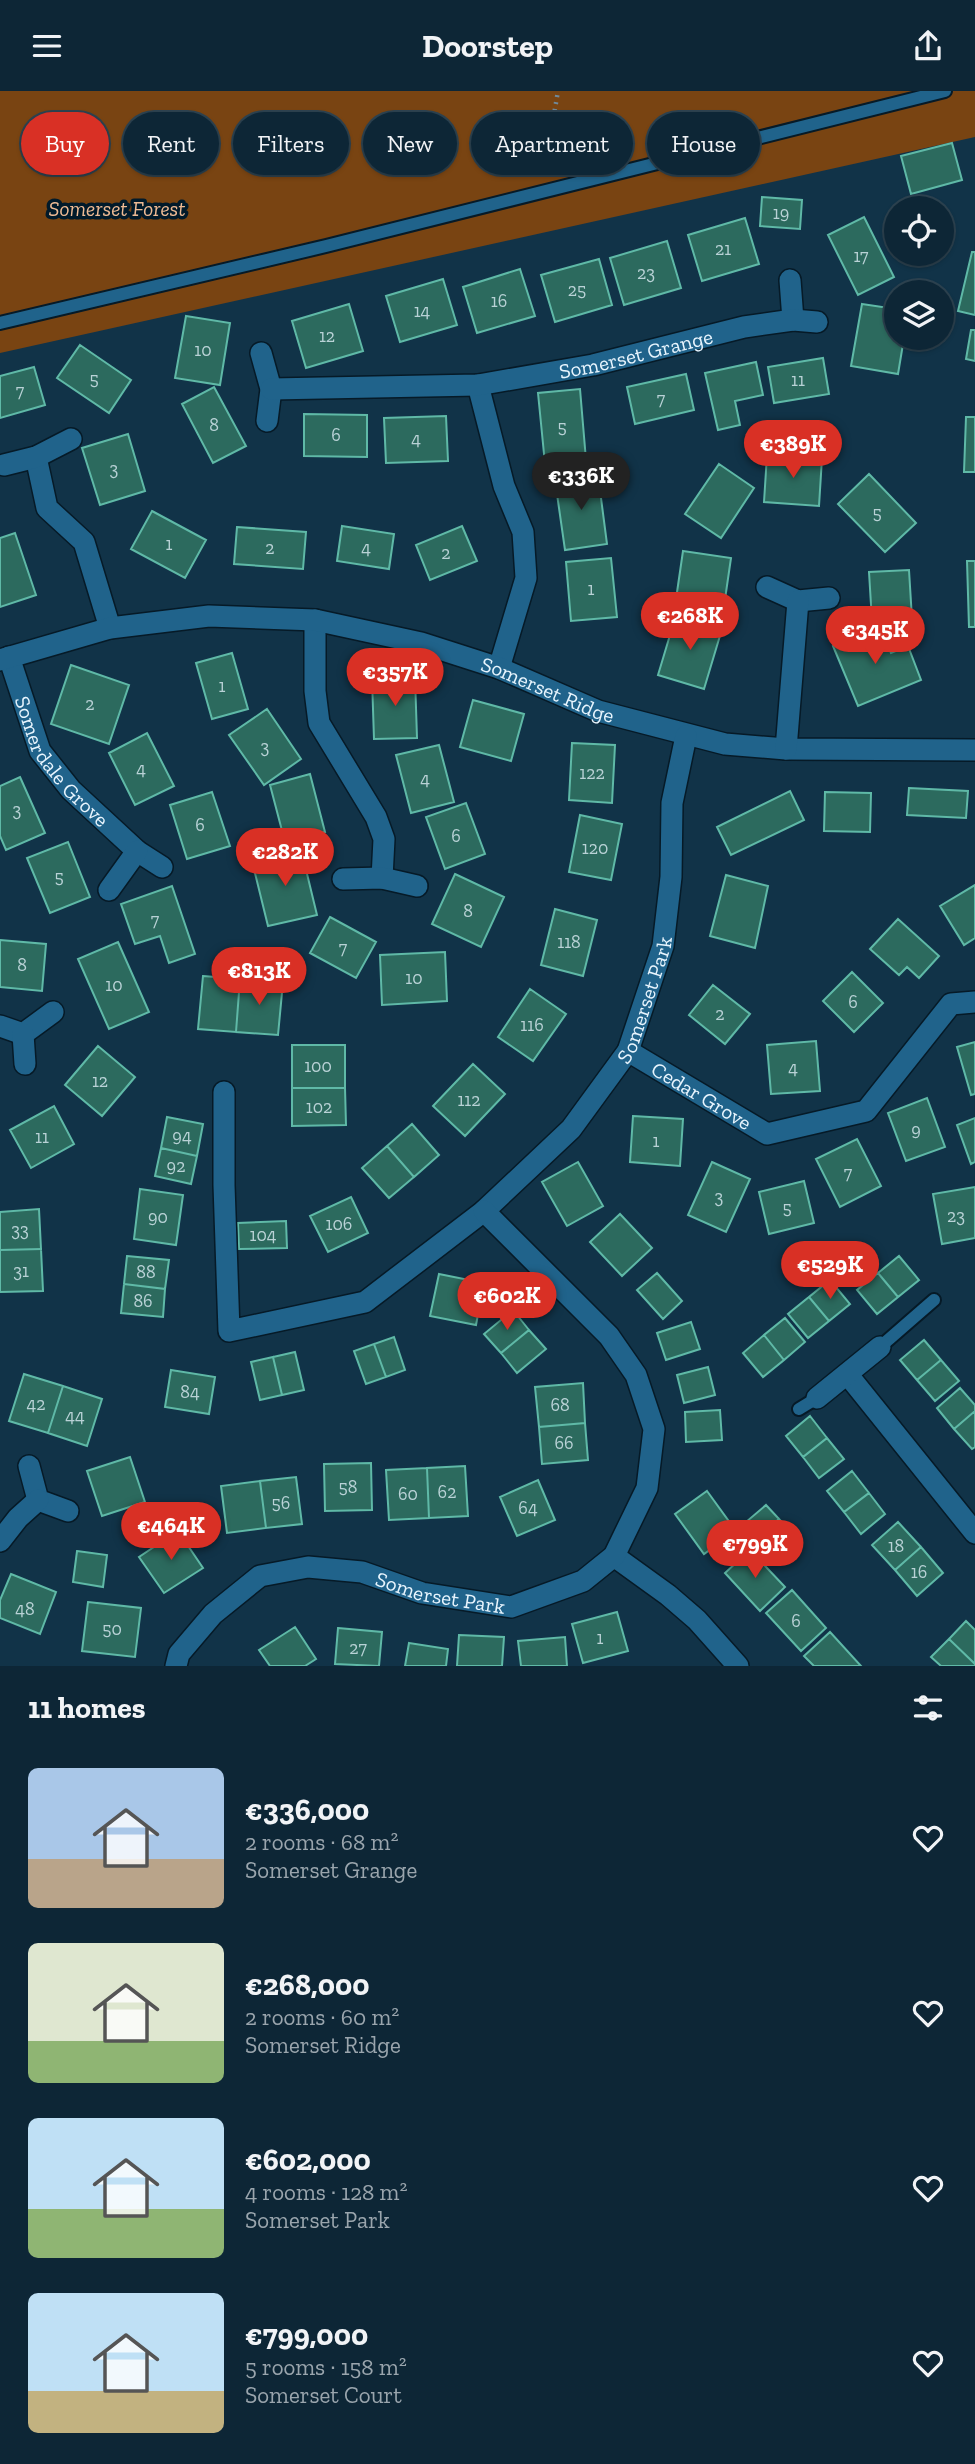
<!DOCTYPE html>
<html lang="en">
<head>
<meta charset="utf-8">
<style>
	body { margin:0; font-family:"Zilla Slab",serif; background:#1b3242; color:#f1f3f6; height:100vh; display:flex; flex-direction:column; font-size:26px; white-space:nowrap }
	* { box-sizing:border-box; margin:0 }
	p { font-size:23px; color:#9aa5ad }
	.icon { flex:none; width:38px; height:38px; fill:none; stroke:currentColor; stroke-width:2; stroke-linecap:round; stroke-linejoin:round }
	.map { position:relative; height:1575px; overflow:hidden }
	.side { display:flex; flex-direction:column; background:#0d2636; flex:1 }
	.side>* { flex:none }
	.hud { position:absolute; left:21px; top:21px; width:934px; height:63px; display:flex; gap:14px }
	.buttons { position:absolute; left:884px; top:105px; display:grid; gap:14px }
	.buttons a { display:grid; place-items:center; width:70px; height:70px; border-radius:50%; background:#0d2636; box-shadow:0 2px 5px #0004,0 0 0 2px #2d4351; font-size:35px }
	.price { position:absolute; translate:-50% -60px; padding:0 16px; border-radius:24px; background:#d93025; color:#fff; font-size:23px; line-height:46px; filter:drop-shadow(0 2px 4px #0008) }
	.price::after { content:''; position:absolute; left:50%; top:42px; width:21px; height:16px; margin-left:-10px; background:inherit; clip-path:polygon(0 0,100% 0,50% 100%) }
	.price.active { background:#222; color:#fff }
	ul { padding:0; list-style:none }
	li { display:flex; align-items:center; gap:21px; height:175px; padding:0 28px }
	li span { display:grid; place-items:center; flex:none; width:196px; height:140px; border-radius:10px; color:#555 }
	li>.icon { margin-inline-start:auto }
	span .icon { width:84px; height:84px; fill:#fffc; stroke-width:1 }
	li b { font-size:30px }
	h2 { display:flex; justify-content:space-between; align-items:center; height:84px; padding:0 28px; font-size:30px }
	.chip { padding:0 24px; border-radius:32px; background:#0d2636; box-shadow:0 2px 5px #0004,0 0 0 2px #2d4351; font-size:24px; line-height:63px }
	.chip.active { background:#d93025; color:#fff }
	header { display:flex; justify-content:space-between; align-items:center; height:91px; padding:0 28px; background:#0d2636; font-size:32px; font-weight:700 }
	.map>svg:first-child { display:block }
	.green { fill:#794412 }
	.building { fill:#2c6a5e; stroke:#5fb9a7; stroke-width:2 }
	.lines { fill:none; stroke-linecap:round; stroke-linejoin:round }
	.lane-casing { stroke:#061a27; stroke-width:16 }
	.street-casing { stroke:#061a27; stroke-width:24 }
	.path { stroke:#708999; stroke-width:4.5; stroke-dasharray:2 5; stroke-linecap:butt }
	.lane { stroke:#20638b; stroke-width:12 }
	.street { stroke:#20638b; stroke-width:21 }
	.labels { text-anchor:middle; dominant-baseline:central; stroke-width:7; stroke-linejoin:round; paint-order:stroke }
	.number-label { font-size:18px; fill:#b9d2d6 }
	.park-label { font-size:21px; font-style:italic; fill:#efbb94; stroke:#011a2a }
	.street-label { font-size:21px; fill:#e8f5fe; stroke:#011a2a }
</style>
</head>
<body>
<header><svg class="icon" aria-label="menu" viewBox="0 0 24 24"><path d="M4 6h16M4 12h16M4 18h16"/></svg>Doorstep<svg class="icon" aria-label="share" viewBox="0 0 24 24"><path d="M12 15V3M7 8l5-5 5 5M5 13v7h14v-7"/></svg></header>
<div class="map">
<svg width="975" height="1575" viewBox="0 0 975 1575">
	<rect width="100%" height="100%" fill="#113348"/>
	<path class="green" d="M0,0H975V46L0,262Z"/>
	<path class="building" d="M952,52L962,89L911,103L901,65Z
		M762,106L802,109L800,138L760,135Z
		M864,126L894,186L858,204L828,144Z
		M745,127L759,173L702,190L688,144Z
		M667,150L681,197L624,214L610,167Z
		M972,161H975V224L958,220Z
		M599,168L612,214L555,231L541,184Z
		M520,178L535,225L477,242L463,196Z
		M443,188L457,234L400,251L386,205Z
		M349,213L363,260L306,277L292,230Z
		M862,213L896,218V247H904L898,283L851,275Z
		M186,225L230,232L220,294L175,287Z
		M971,239H975V270L966,268Z
		M80,254L131,289L109,322L57,287Z
		M823,267L829,303L774,312L768,276Z
		M756,271L763,304L735,310L740,334L718,339L705,282Z
		M34,276L45,314L0,327V285Z
		M686,283L694,319L635,333L627,296Z
		M214,296L246,355L213,372L182,313Z
		M580,298L586,369L545,373L538,302Z
		M304,323L367,324V366L304,365Z
		M446,325L448,370L386,372L384,327Z
		M966,326H975V381H964Z
		M128,343L145,400L100,414L82,357Z
		M767,364L822,367L819,415L764,411Z
		M719,373L754,397L721,447L685,423Z
		M869,383L916,432L885,461L838,413Z
		M598,384L607,453L565,459L555,389Z
		M152,420L206,449L185,487L131,458Z
		M342,435L394,443L389,478L337,470Z
		M462,435L477,470L430,489L416,454Z
		M237,436L306,441L303,478L234,473Z
		M15,442L36,504L0,516V447Z
		M683,460L731,467L723,522L675,515Z
		M611,467L617,526L571,530L566,471Z
		M967,470H975V536H969Z
		M909,479L912,528L872,530L869,481Z
		M676,524L722,538L704,598L658,584Z
		M880,536L891,562L908,555L921,589L858,615L833,555Z
		M232,562L248,618L212,628L196,572Z
		M71,574L129,594L109,653L51,633Z
		M415,586L417,647L374,648L372,588Z
		M473,609L524,623L511,670L460,656Z
		M267,618L301,668L264,694L229,644Z
		M147,642L174,695L135,714L109,662Z
		M572,652L615,654L612,712L569,709Z
		M439,654L454,711L411,722L396,664Z
		M310,683L325,741L285,751L270,694Z
		M20,686L45,742L6,759L0,745V695Z
		M909,697L968,700L966,727L907,724Z
		M790,700L804,729L731,764L717,736Z
		M212,701L230,755L187,768L170,714Z
		M825,701L871,702L870,741L824,740Z
		M466,712L485,763L445,778L426,726Z
		M580,724L622,733L611,789L569,781Z
		M68,751L90,806L50,822L27,767Z
		M301,758L317,824L268,835L252,770Z
		M455,783L504,806L481,856L432,833Z
		M726,784L768,795L755,857L710,845Z
		M975,794V847L964,854L940,815Z
		M172,795L195,863L169,872L160,845L135,853L121,813Z
		M555,818L597,829L583,885L541,874Z
		M330,826L376,851L356,887L310,862Z
		M898,828L939,865L919,887L907,876L899,884L870,858Z
		M0,849L46,853L42,900L0,896Z
		M118,851L149,921L109,938L78,868Z
		M445,861L447,910L382,914L380,864Z
		M852,881L883,912L854,941L823,910Z
		M203,885L240,888L236,941L198,938Z
		M240,888L283,891L278,944L236,941Z
		M713,894L750,923L725,953L689,924Z
		M530,898L566,923L533,970L498,946Z
		M816,950L820,1000L771,1003L767,954Z
		M975,951V1003L971,1004L957,956Z
		M292,954H345V997H292Z
		M98,955L135,986L102,1025L65,994Z
		M473,973L505,1003L465,1045L433,1015Z
		M292,997H345L346,1034L292,1035Z
		M927,1007L945,1056L906,1070L888,1022Z
		M54,1015L74,1053L31,1077L10,1039Z
		M633,1025L683,1028L680,1075L630,1071Z
		M167,1026L203,1033L197,1065L161,1057Z
		M975,1027V1071L971,1073L957,1034Z
		M412,1033L439,1064L414,1086L387,1055Z
		M857,1048L881,1095L840,1116L816,1068Z
		M387,1055L414,1086L389,1107L362,1077Z
		M161,1057L197,1065L191,1093L155,1085Z
		M578,1071L603,1115L567,1135L542,1091Z
		M712,1071L750,1088L726,1141L688,1124Z
		M804,1090L814,1132L769,1143L759,1101Z
		M975,1096V1147L942,1153L933,1103Z
		M140,1098L183,1104L176,1154L134,1148Z
		M351,1106L368,1142L328,1161L310,1125Z
		M39,1118L41,1158L0,1159V1121Z
		M620,1123L652,1157L622,1185L590,1151Z
		M286,1130L287,1157L239,1158L238,1132Z
		M41,1158L43,1200L0,1201V1159Z
		M127,1165L169,1169L165,1198L124,1193Z
		M899,1165L919,1189L898,1206L878,1182Z
		M657,1182L682,1210L663,1228L637,1199Z
		M878,1182L898,1206L877,1223L857,1199Z
		M439,1183L484,1192L476,1234L430,1225Z
		M830,1189L850,1213L829,1230L809,1206Z
		M124,1193L165,1198L163,1226L121,1222Z
		M809,1206L829,1230L808,1247L788,1223Z
		M513,1219L529,1239L501,1262L484,1243Z
		M785,1227L805,1251L784,1269L764,1244Z
		M691,1231L700,1258L666,1269L657,1242Z
		M529,1239L546,1258L517,1282L501,1262Z
		M764,1244L784,1269L763,1286L743,1262Z
		M394,1246L405,1279L386,1286L374,1253Z
		M924,1249L941,1269L917,1289L900,1269Z
		M374,1253L386,1286L366,1293L354,1260Z
		M295,1261L304,1299L282,1304L273,1266Z
		M273,1266L282,1304L260,1309L251,1271Z
		M941,1269L959,1290L935,1310L917,1289Z
		M708,1276L715,1304L684,1312L677,1284Z
		M171,1279L215,1286L209,1323L165,1316Z
		M24,1283L63,1295L48,1342L9,1330Z
		M583,1292L585,1332L539,1336L535,1296Z
		M63,1295L102,1308L87,1355L48,1342Z
		M960,1297L975,1314V1320L954,1338L937,1317Z
		M720,1319L722,1349L686,1351L685,1321Z
		M975,1320V1356L972,1358L954,1338Z
		M810,1325L827,1347L803,1366L786,1345Z
		M585,1332L588,1369L542,1373L539,1336Z
		M827,1347L844,1368L819,1387L803,1366Z
		M130,1366L145,1411L102,1425L87,1380Z
		M371,1372L372,1419L325,1420L324,1373Z
		M465,1375L468,1425L429,1427L427,1377Z
		M427,1377L429,1427L389,1429L386,1379Z
		M852,1380L869,1402L844,1421L827,1400Z
		M296,1386L302,1433L266,1437L260,1390Z
		M538,1389L555,1429L517,1445L500,1406Z
		M260,1390L266,1437L227,1442L221,1395Z
		M707,1400L736,1440L704,1463L675,1423Z
		M869,1402L885,1423L861,1443L844,1421Z
		M766,1414L779,1428L759,1446L746,1431Z
		M779,1428L790,1440L772,1459L759,1446Z
		M898,1431L921,1456L895,1479L872,1454Z
		M178,1440L203,1477L164,1502L139,1466Z
		M921,1456L943,1482L917,1505L895,1479Z
		M750,1459L785,1496L760,1520L725,1482Z
		M77,1460L107,1464L103,1496L73,1491Z
		M11,1483L56,1501L40,1543L0,1527V1509Z
		M792,1499L826,1537L801,1560L766,1522Z
		M88,1511L141,1517L135,1566L82,1560Z
		M617,1521L628,1560L583,1572L572,1533Z
		M966,1530L975,1539V1573L949,1548Z
		M295,1536L316,1568L305,1575H270L259,1559Z
		M338,1537L382,1541L379,1575L335,1573Z
		M830,1541L861,1575H814L804,1565Z
		M459,1544L504,1546L502,1575H457Z
		M565,1546L567,1575H521L518,1550Z
		M949,1548L975,1573V1575H941L931,1566Z
		M409,1552L448,1558L446,1575H405Z"/>
	<g class="lines">
		<defs>
			<path id="lane" d="M0,232L326,155L945,0
				M880,1256L934,1209
				M799,1318L817,1307"/>
			<g id="street">
				<path d="M790,189L793,229"/>
				<path d="M261,262L271,298L267,330"/>
				<path d="M478,294L504,395L523,441L526,487L499,577"/>
				<path id="s1" d="M271,298L478,294L593,274L744,236L793,229L817,231"/>
				<path d="M36,366L47,417L84,451L110,537"/>
				<path d="M4,374L36,366L71,348"/>
				<path d="M767,496L798,510L829,507"/>
				<path d="M315,529V600L319,632L376,726L384,748L382,787"/>
				<path id="s2" d="M9,566L40,660L71,699L137,760L162,776"/>
				<path id="s3" d="M0,569L110,537L209,525L315,529L421,552L499,577L598,620L725,653L786,658L975,659"/>
				<path d="M786,658L798,510"/>
				<path d="M343,788L382,787L417,795"/>
				<path d="M109,799L137,760"/>
				<path d="M0,935L23,943L53,921"/>
				<path d="M23,943L25,973"/>
				<path id="s4" d="M628,960L767,1043L866,1020L951,913L975,911"/>
				<path id="s5" d="M224,1001V1094L229,1240L365,1211L484,1120L571,1038L628,960L663,855L671,786L672,712L686,645"/>
				<path d="M848,1284L975,1442"/>
				<path d="M817,1307L880,1256"/>
				<path d="M29,1375L38,1409L68,1420"/>
				<path d="M0,1450L18,1427L38,1409"/>
				<path d="M614,1465L668,1504L697,1529L738,1575"/>
				<path id="s6" d="M176,1575L179,1563L213,1523L260,1485L308,1476L362,1481L422,1502L511,1516L583,1490L614,1465L647,1397L654,1338L636,1284L609,1245L484,1120"/>
			</g>
		</defs>
		<use href="#lane" class="lane-casing"/>
		<use href="#street" class="street-casing"/>
		<path class="path" d="M544,82L558,0"/>
		<use href="#lane" class="lane"/>
		<use href="#street" class="street"/>
	</g>
	<g class="labels">
		<g class="number-label">
			<text x="781" y="122">19</text>
			<text x="723" y="158">21</text>
			<text x="861" y="165">17</text>
			<text x="646" y="182">23</text>
			<text x="577" y="199">25</text>
			<text x="499" y="210">16</text>
			<text x="422" y="220">14</text>
			<text x="327" y="245">12</text>
			<text x="203" y="259">10</text>
			<text x="94" y="288">5</text>
			<text x="798" y="289">11</text>
			<text x="20" y="300">7</text>
			<text x="661" y="308">7</text>
			<text x="214" y="334">8</text>
			<text x="562" y="336">5</text>
			<text x="336" y="344">6</text>
			<text x="416" y="348">4</text>
			<text x="114" y="378">3</text>
			<text x="877" y="422">5</text>
			<text x="169" y="453">1</text>
			<text x="270" y="457">2</text>
			<text x="366" y="457">4</text>
			<text x="446" y="462">2</text>
			<text x="591" y="498">1</text>
			<text x="222" y="595">1</text>
			<text x="90" y="613">2</text>
			<text x="265" y="656">3</text>
			<text x="141" y="678">4</text>
			<text x="592" y="682">122</text>
			<text x="425" y="688">4</text>
			<text x="17" y="719">3</text>
			<text x="200" y="734">6</text>
			<text x="456" y="745">6</text>
			<text x="595" y="757">120</text>
			<text x="59" y="786">5</text>
			<text x="468" y="820">8</text>
			<text x="155" y="829">7</text>
			<text x="569" y="851">118</text>
			<text x="343" y="857">7</text>
			<text x="22" y="874">8</text>
			<text x="414" y="887">10</text>
			<text x="114" y="894">10</text>
			<text x="853" y="911">6</text>
			<text x="720" y="923">2</text>
			<text x="532" y="934">116</text>
			<text x="318" y="975">100</text>
			<text x="793" y="977">4</text>
			<text x="100" y="990">12</text>
			<text x="469" y="1009">112</text>
			<text x="319" y="1016">102</text>
			<text x="916" y="1039">9</text>
			<text x="182" y="1045">94</text>
			<text x="42" y="1046">11</text>
			<text x="656" y="1050">1</text>
			<text x="176" y="1075">92</text>
			<text x="848" y="1082">7</text>
			<text x="719" y="1106">3</text>
			<text x="787" y="1117">5</text>
			<text x="956" y="1125">23</text>
			<text x="158" y="1126">90</text>
			<text x="339" y="1133">106</text>
			<text x="20" y="1139">33</text>
			<text x="263" y="1144">104</text>
			<text x="21" y="1180">31</text>
			<text x="146" y="1181">88</text>
			<text x="143" y="1210">86</text>
			<text x="190" y="1301">84</text>
			<text x="36" y="1313">42</text>
			<text x="560" y="1314">68</text>
			<text x="75" y="1325">44</text>
			<text x="564" y="1352">66</text>
			<text x="348" y="1396">58</text>
			<text x="447" y="1401">62</text>
			<text x="408" y="1403">60</text>
			<text x="281" y="1412">56</text>
			<text x="528" y="1417">64</text>
			<text x="896" y="1455">18</text>
			<text x="919" y="1481">16</text>
			<text x="25" y="1518">48</text>
			<text x="796" y="1530">6</text>
			<text x="112" y="1538">50</text>
			<text x="600" y="1547">1</text>
			<text x="358" y="1557">27</text>
		</g>
		<g class="park-label">
			<text x="117" y="117">Somerset Forest</text>
		</g>
		<g class="street-label">
			<text stroke="none"><textPath href="#s1" startOffset="368">Somerset Grange</textPath></text>
			<text stroke="none"><textPath href="#s3" startOffset="564">Somerset Ridge</textPath></text>
			<text stroke="none"><textPath href="#s2" startOffset="119">Somerdale Grove</textPath></text>
			<text stroke="none"><textPath href="#s5" startOffset="798">Somerset Park</textPath></text>
			<text stroke="none"><textPath href="#s4" startOffset="86">Cedar Grove</textPath></text>
			<text stroke="none"><textPath href="#s6" startOffset="310">Somerset Park</textPath></text>
		</g>
	</g>
</svg>
<div class="buttons">
<a><svg class="icon" aria-label="locate" viewBox="0 0 24 24"><circle cx="12" cy="12" r="6"/><path d="M12 2v4M12 18v4M2 12h4M18 12h4"/></svg></a>
<a><svg class="icon" aria-label="layers" viewBox="0 0 24 24"><path d="M12 4l9 5-9 5-9-5zM3 14l9 5 9-5"/></svg></a>
</div>
<b class="price" style="left:793px;top:389px">€389K</b>
<b class="price active" style="left:581px;top:421px">€336K</b>
<b class="price" style="left:690px;top:561px">€268K</b>
<b class="price" style="left:875px;top:575px">€345K</b>
<b class="price" style="left:395px;top:617px">€357K</b>
<b class="price" style="left:285px;top:797px">€282K</b>
<b class="price" style="left:259px;top:916px">€813K</b>
<b class="price" style="left:830px;top:1210px">€529K</b>
<b class="price" style="left:507px;top:1241px">€602K</b>
<b class="price" style="left:171px;top:1471px">€464K</b>
<b class="price" style="left:755px;top:1489px">€799K</b>
<div class="hud">
<a class="chip active">Buy</a>
<a class="chip">Rent</a>
<a class="chip">Filters</a>
<a class="chip">New</a>
<a class="chip">Apartment</a>
<a class="chip">House</a>
</div>
</div>
<section class="side">
<h2>11 homes<svg class="icon" aria-label="filters" viewBox="0 0 24 24"><path d="M4 7h16M4 17h16"/><circle cx="9" cy="7" r="2"/><circle cx="15" cy="17" r="2"/></svg></h2>
<ul>
<li><span style="background:linear-gradient(#a9c7e8 65%,#b9a48a 0)"><svg class="icon" aria-label="home" viewBox="0 0 24 24"><path d="M3 11l9-7 9 7M6 9v11h12V9"/></svg></span><div><b>€336,000</b><p>2 rooms · 68 m²</p><p>Somerset Grange</p></div><svg class="icon" aria-label="heart" viewBox="0 0 24 24"><path d="M12 20l-8-8c-3-5 5-10 8-4 3-6 11-1 8 4z"/></svg></li>
<li><span style="background:linear-gradient(#dfe7d0 70%,#8fb573 0)"><svg class="icon" aria-label="home" viewBox="0 0 24 24"><path d="M3 11l9-7 9 7M6 9v11h12V9"/></svg></span><div><b>€268,000</b><p>2 rooms · 60 m²</p><p>Somerset Ridge</p></div><svg class="icon" aria-label="heart" viewBox="0 0 24 24"><path d="M12 20l-8-8c-3-5 5-10 8-4 3-6 11-1 8 4z"/></svg></li>
<li><span style="background:linear-gradient(#bfe0f5 65%,#8fb573 0)"><svg class="icon" aria-label="home" viewBox="0 0 24 24"><path d="M3 11l9-7 9 7M6 9v11h12V9"/></svg></span><div><b>€602,000</b><p>4 rooms · 128 m²</p><p>Somerset Park</p></div><svg class="icon" aria-label="heart" viewBox="0 0 24 24"><path d="M12 20l-8-8c-3-5 5-10 8-4 3-6 11-1 8 4z"/></svg></li>
<li><span style="background:linear-gradient(#bfe0f5 70%,#c2b280 0)"><svg class="icon" aria-label="home" viewBox="0 0 24 24"><path d="M3 11l9-7 9 7M6 9v11h12V9"/></svg></span><div><b>€799,000</b><p>5 rooms · 158 m²</p><p>Somerset Court</p></div><svg class="icon" aria-label="heart" viewBox="0 0 24 24"><path d="M12 20l-8-8c-3-5 5-10 8-4 3-6 11-1 8 4z"/></svg></li>
</ul>
</section>
</body>
</html>
